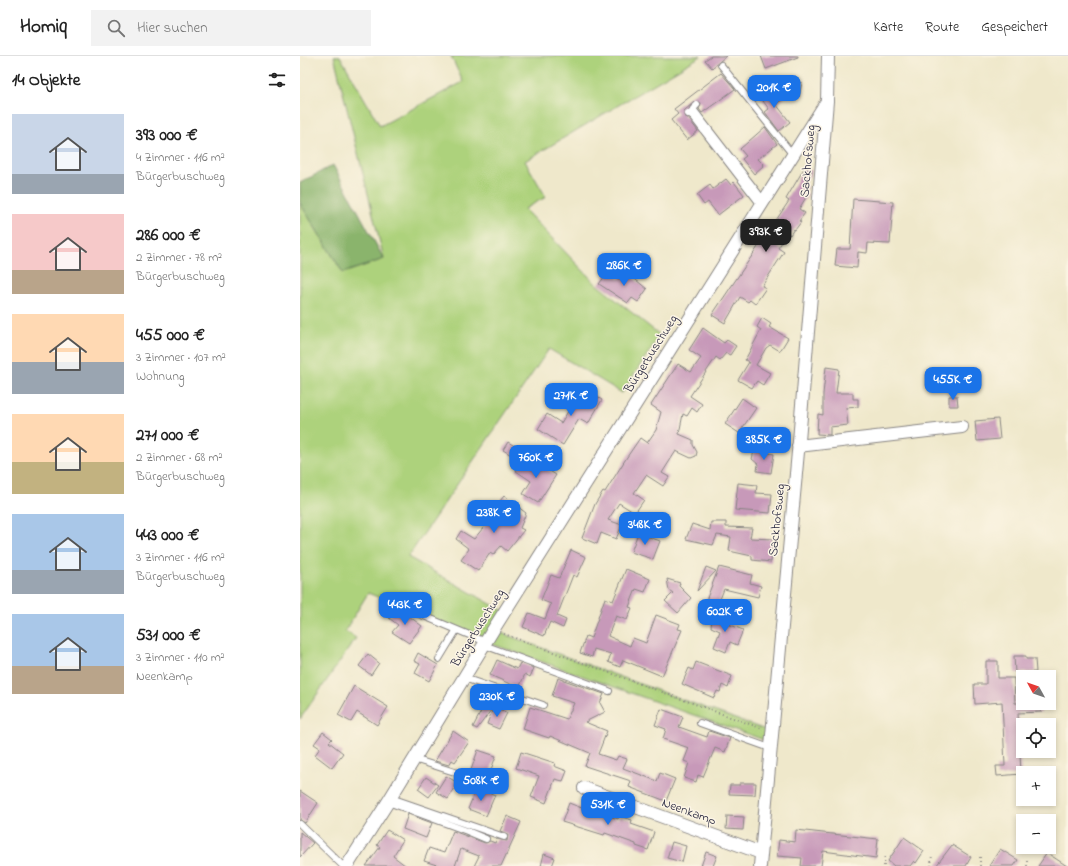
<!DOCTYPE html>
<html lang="de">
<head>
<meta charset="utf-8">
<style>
	body { margin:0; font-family:"Indie Flower",sans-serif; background:#f2f2f2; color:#222; height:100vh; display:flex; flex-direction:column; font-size:15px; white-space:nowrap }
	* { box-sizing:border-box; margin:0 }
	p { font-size:13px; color:#767676 }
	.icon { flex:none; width:22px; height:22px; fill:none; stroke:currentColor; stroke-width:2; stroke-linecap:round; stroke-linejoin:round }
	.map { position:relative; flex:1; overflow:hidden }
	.side { display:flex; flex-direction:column; background:#fff; width:300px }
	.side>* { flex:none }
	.needle { width:26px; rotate:310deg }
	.buttons { position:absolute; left:716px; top:614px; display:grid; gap:8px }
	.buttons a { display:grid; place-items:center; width:40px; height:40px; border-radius:0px; background:#fff; box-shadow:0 2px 6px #0003; font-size:20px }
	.price { position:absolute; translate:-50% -34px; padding:0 9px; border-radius:8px; background:#1a73e8; color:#fff; font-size:13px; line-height:26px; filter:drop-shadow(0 1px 2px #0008) }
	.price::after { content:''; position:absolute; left:50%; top:24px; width:12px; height:9px; margin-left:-6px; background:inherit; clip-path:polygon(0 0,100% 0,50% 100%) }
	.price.on { background:#222; color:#fff }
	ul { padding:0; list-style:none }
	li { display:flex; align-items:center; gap:12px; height:100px; padding:0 12px }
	li span { display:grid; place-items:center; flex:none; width:112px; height:80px; border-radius:0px; color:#555 }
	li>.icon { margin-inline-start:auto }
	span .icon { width:48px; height:48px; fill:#fffc; stroke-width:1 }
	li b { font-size:17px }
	h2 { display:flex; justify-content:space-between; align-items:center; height:48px; padding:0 12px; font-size:17px }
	header { display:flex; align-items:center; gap:24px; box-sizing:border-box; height:56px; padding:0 20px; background:#fff; border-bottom:1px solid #e0e0e0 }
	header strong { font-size:19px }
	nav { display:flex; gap:22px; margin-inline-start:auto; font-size:14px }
	.search { width:280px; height:36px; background:#f2f2f2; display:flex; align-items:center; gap:10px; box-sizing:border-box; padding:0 14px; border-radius:0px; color:#767676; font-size:15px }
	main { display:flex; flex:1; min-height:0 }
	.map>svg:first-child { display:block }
	.green { fill:#add27c; stroke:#687a5c }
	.forest { fill:#8ab46c; stroke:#566b54 }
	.building { fill:#c799b9 }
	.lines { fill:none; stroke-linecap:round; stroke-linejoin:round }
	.service-casing { stroke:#888583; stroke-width:8 }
	.minor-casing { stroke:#888583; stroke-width:14 }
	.path { stroke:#888583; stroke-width:2; stroke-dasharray:1 3; stroke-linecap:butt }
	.service { stroke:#fff; stroke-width:6 }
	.minor { stroke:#fff; stroke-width:12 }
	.labels { text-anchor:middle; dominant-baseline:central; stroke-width:3; stroke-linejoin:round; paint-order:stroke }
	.street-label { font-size:13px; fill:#22223b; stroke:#fcf5e5 }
</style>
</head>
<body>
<header>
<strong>Homiq</strong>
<div class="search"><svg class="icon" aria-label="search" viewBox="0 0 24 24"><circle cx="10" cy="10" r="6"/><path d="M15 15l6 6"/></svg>Hier suchen</div>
<nav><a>Karte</a><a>Route</a><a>Gespeichert</a></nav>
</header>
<main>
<section class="side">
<h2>14 Objekte<svg class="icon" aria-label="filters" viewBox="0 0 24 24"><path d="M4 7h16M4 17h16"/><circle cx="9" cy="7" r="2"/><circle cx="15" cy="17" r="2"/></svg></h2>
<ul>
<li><span style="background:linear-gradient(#c9d6e8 75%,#9aa5b1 0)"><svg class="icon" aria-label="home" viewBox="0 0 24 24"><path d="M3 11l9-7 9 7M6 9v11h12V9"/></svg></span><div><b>393 000 €</b><p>4 Zimmer · 116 m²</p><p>Bürgerbuschweg</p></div></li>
<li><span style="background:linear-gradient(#f6c9c9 70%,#b9a48a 0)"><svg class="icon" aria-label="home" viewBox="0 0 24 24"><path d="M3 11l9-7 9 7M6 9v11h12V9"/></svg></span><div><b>286 000 €</b><p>2 Zimmer · 78 m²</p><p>Bürgerbuschweg</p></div></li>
<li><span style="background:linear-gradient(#ffd9b3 60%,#9aa5b1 0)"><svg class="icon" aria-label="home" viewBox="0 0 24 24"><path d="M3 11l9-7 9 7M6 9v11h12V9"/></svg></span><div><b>455 000 €</b><p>3 Zimmer · 107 m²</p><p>Wohnung</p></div></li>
<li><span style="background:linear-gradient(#ffd9b3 60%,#c2b280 0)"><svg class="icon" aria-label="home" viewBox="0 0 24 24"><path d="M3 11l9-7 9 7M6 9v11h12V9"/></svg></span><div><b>271 000 €</b><p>2 Zimmer · 68 m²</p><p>Bürgerbuschweg</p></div></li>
<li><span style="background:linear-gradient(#a9c7e8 70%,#9aa5b1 0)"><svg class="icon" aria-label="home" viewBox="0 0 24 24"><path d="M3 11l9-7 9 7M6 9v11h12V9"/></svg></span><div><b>443 000 €</b><p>3 Zimmer · 116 m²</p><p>Bürgerbuschweg</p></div></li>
<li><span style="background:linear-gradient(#a9c7e8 65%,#b9a48a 0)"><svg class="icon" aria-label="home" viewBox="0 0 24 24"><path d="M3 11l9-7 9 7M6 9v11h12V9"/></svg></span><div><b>531 000 €</b><p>3 Zimmer · 110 m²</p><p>Neenkamp</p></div></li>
</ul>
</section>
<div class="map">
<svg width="768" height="810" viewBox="0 0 768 810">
	<rect width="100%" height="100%" fill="#fcf5e5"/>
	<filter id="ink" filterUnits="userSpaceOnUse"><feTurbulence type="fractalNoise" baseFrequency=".025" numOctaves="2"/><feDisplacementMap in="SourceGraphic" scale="8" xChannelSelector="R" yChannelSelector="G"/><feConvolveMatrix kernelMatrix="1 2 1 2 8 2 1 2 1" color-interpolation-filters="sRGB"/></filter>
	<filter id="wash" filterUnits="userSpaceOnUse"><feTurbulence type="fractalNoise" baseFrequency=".012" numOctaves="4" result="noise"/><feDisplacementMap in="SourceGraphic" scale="16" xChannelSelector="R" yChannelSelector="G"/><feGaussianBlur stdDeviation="0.9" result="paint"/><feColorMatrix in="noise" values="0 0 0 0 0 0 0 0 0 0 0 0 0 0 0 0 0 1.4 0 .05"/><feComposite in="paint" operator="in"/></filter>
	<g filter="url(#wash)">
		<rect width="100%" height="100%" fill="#efe8cb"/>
		<path class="green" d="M34,0H40L80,70L163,26L151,0H401L225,105L246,141L224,153L296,228L360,279L322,337L249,293L108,501L205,556L193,574L471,676L470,686L186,586L68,537L45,575L56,582L0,663V147L43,217L84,203Z"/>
		<path class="forest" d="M33,109L84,203L43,217L0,147V127Z"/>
		<g id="blocks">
			<path class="building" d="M411,0H426L412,12L405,4Z
				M461,0H498V1L466,13Z
				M421,17L435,33L402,57L399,53L401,47L398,45L394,46L384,55V60L388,62L398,75L387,84L371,64L378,58L374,53Z
				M485,23L502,27L499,41L488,39L480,45Z
				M465,31L469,37L472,34L480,45L476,48L490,66L479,75L465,56L469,53L457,37Z
				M465,71L477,88L458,103L464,109L454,118L442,103L446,100L440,93Z
				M505,111L512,115L505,128L508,130L505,136L508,138L499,153L505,157L499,165L501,166L495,174L494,173L490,179L488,177L478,192L484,196L462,230L466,232L455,248L450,244L448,246L440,241L425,267L412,259L489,145L486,143Z
				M426,123L431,129L434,126L444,139L418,159L408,146L404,149L397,139L410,129L413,133Z
				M553,143L593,146L590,188L568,187L567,197L558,196L557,212L535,210L537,193H550Z
				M309,215L319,223L325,215L347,233L338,246L332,242L328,247L299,228Z
				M462,262L471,268L469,271L488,282L480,295L470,289L466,292L456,309L470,317L463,329L457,325L452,332L438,324L449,306L445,304L461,274L457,271Z
				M403,272L424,287L427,284L436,290L430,299L426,297L420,304L416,301L390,340L402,348L397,356L392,352L387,360L383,358L379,378L393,384V389L397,396L396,400L391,402L376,395L362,417L369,421L363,430L346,419L334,437L344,444L335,457L319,447L308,464L322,469L316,483L301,477L297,488L282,482L295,448L303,435L305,436L327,401L340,382L347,387L356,374L361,356L351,349L378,308L391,316L401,302L389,294Z
				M526,311L539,313L536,337H553V343H558V351L546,352L548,369L530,371V379L517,378L518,358L523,359V338Z
				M282,332L302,344L288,368L279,363L263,389L238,373L247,358L261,367Z
				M649,340H657L658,350H649Z
				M442,342L456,352L439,377L425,368Z
				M698,363L700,383L677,385L675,365Z
				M208,386L218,392L213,400L203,394Z
				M454,395L474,398L471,417L457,415L458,408L452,403Z
				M226,400L256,419L238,447L223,438L231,425L216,415Z
				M438,427L457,429L456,437L472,438L470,457L435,454Z
				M204,440L226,457L220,472L224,474L207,495L201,490L193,499L190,497L178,515L161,504L169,493L156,483L161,475L174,483L198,454L195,451Z
				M411,466H426V471L452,472L450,482L473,483L471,506L452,504V500L429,495L431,481L417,479L413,489L386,483L392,468L410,474Z
				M338,477L360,485L353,503L331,496Z
				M271,494L286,501L277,521L273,519L257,560L266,564L263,572L250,566L244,580L223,571L229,557L245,563L251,548L241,544L251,519L259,522Z
				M406,511L416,515L397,535Z
				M419,511L452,519L450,527L461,530L458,541L424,533L417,551L405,547Z
				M326,513L350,523L345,536L336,533L329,551L332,552L327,564L316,560L308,580L330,590L333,582L346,587L356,559L380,568L378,573L382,574L362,620L323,604L320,611L308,606L311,598L294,593L292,601L280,597L286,580L291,582L305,542L313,545Z
				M367,523L380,527L379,530L391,542L378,557L365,545L373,537L369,534Z
				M95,554L104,561L106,558L122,570L109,587L92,576L98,569L89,562Z
				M413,557L425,561L423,566L443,574L437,589L430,586L426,596L414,591L420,575L411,571Z
				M118,597L138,609L129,625L115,617L120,608L114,605Z
				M68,598L79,607L71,619L59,610Z
				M714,600H726V603H735L736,616L715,617Z
				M197,604L217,613L220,607L234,612L230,621L225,618L219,632L190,619Z
				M686,605H698V622H714L715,647H741V656L718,657L721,718L697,720L696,710H705L702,646L675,648L674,628H686Z
				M396,606L432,620L428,632L422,629L420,636L417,635L414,642L382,628L389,612L393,614Z
				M258,622L304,638L300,647L305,656L285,666L307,675L298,698L316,704L318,700L327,703L323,712L357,725L360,717L375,723L366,745L329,731L331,725L285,710L290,697L250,680L249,682L223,673L230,651L267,663L274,647L252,640Z
				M54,630L88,651L77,669L57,656L51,666L38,659Z
				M186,646L194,650L177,673L173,671Z
				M194,650L207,657L199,673L187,668Z
				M361,653L383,661L379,671L407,681L409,675L430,682L425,696L415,692L403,721L398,719L396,726L384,722L389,707L384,705L389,692L363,683L366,673L355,669Z
				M153,675L169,686L155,706L152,704L149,709L135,705Z
				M23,676L32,683L29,686L43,697L32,712L15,699L20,692L14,688Z
				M178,694L196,700L185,730L169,724L171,721L170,717Z
				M221,696L255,707L254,710L267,715L263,725L255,723L246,747L231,741L239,720L216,712Z
				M146,720L158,727L148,743L136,736Z
				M126,721L138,729L129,741L118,733Z
				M440,727H456L455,739L429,738L430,729H440Z
				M177,731L195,739L186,760L168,753Z
				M0,735L18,747L5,767L0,764Z
				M269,747L297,758L298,756L318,763L319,760L332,764L331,768L354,776L348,794L336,790V788L305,777L304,779L262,766Z
				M108,758L132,767L126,782L103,773Z
				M207,760L221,766L201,810H174L179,800L161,793L155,810H140L124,805L129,792L144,797L153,775L185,787L190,785L195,787L197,783L207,785L208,778L200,775Z
				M427,760L444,761L443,774L426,773Z
				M87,774L103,784L93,800L106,810H66L80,791L77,789Z
				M496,774L578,783L576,802L523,795L521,810H501L502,802L477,800L479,784L495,786Z
				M0,776L13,787L0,801Z
				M604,781L624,795L616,807L614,805L610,810H594L588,805Z
				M372,786L386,790L382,806L367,802Z
				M652,789L671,801L666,810H636Z
				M700,793L718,804L714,810H689Z
				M406,796L417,800L413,810H401Z
				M747,797L767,810H738Z
				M244,798L255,802L252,810H241Z"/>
		</g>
	</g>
	<g filter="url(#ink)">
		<use href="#blocks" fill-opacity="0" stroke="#888583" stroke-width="1"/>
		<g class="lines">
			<defs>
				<path id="service" d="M421,9L493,99
					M397,49L393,53L464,145
					M388,58L390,57L461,149
					M112,555L186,586
					M184,589L309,635
					M139,603L156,575
					M164,622L243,649
					M400,667L470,692
					M114,703L167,720
					M91,742L204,781
					M88,746L167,775L186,783
					M0,768L43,810"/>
				<path id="minor" d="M498,390L662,371
					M284,732L461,797
					M47,810L88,746L193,574L527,45
					M460,810L499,385L527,45L528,0"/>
			</defs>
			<use href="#service" class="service-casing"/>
			<use href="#minor" class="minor-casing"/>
			<path class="path" d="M204,578L463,673
				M584,810L585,796
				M631,810L632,799
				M680,810V801
				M727,810V804"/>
			<use href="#service" class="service"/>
			<use href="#minor" class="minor"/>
		</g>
	</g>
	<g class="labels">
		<g class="street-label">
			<text transform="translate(508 105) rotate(-85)">Sackhofsweg</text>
			<text transform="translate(351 298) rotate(-58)">Bürgerbuschweg</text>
			<text transform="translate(477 464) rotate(-84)">Sackhofsweg</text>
			<text transform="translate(178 572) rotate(-58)">Bürgerbuschweg</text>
			<text transform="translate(389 756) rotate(20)">Neenkamp</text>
		</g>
	</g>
</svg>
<div class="buttons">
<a><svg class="needle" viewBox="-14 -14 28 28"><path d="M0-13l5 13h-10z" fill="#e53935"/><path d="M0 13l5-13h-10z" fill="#767676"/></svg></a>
<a><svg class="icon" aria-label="locate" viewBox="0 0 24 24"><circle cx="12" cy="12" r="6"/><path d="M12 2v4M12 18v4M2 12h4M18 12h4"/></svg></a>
<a>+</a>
<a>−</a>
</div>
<b class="price" style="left:474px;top:53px">201K €</b>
<b class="price on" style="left:466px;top:197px">393K €</b>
<b class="price" style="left:324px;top:231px">286K €</b>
<b class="price" style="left:653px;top:345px">455K €</b>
<b class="price" style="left:271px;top:361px">271K €</b>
<b class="price" style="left:464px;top:405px">385K €</b>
<b class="price" style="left:236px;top:423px">760K €</b>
<b class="price" style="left:194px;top:478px">238K €</b>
<b class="price" style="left:345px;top:490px">348K €</b>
<b class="price" style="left:105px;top:570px">443K €</b>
<b class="price" style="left:425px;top:577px">602K €</b>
<b class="price" style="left:197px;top:662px">230K €</b>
<b class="price" style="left:181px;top:746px">508K €</b>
<b class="price" style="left:308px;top:770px">531K €</b>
</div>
</main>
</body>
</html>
